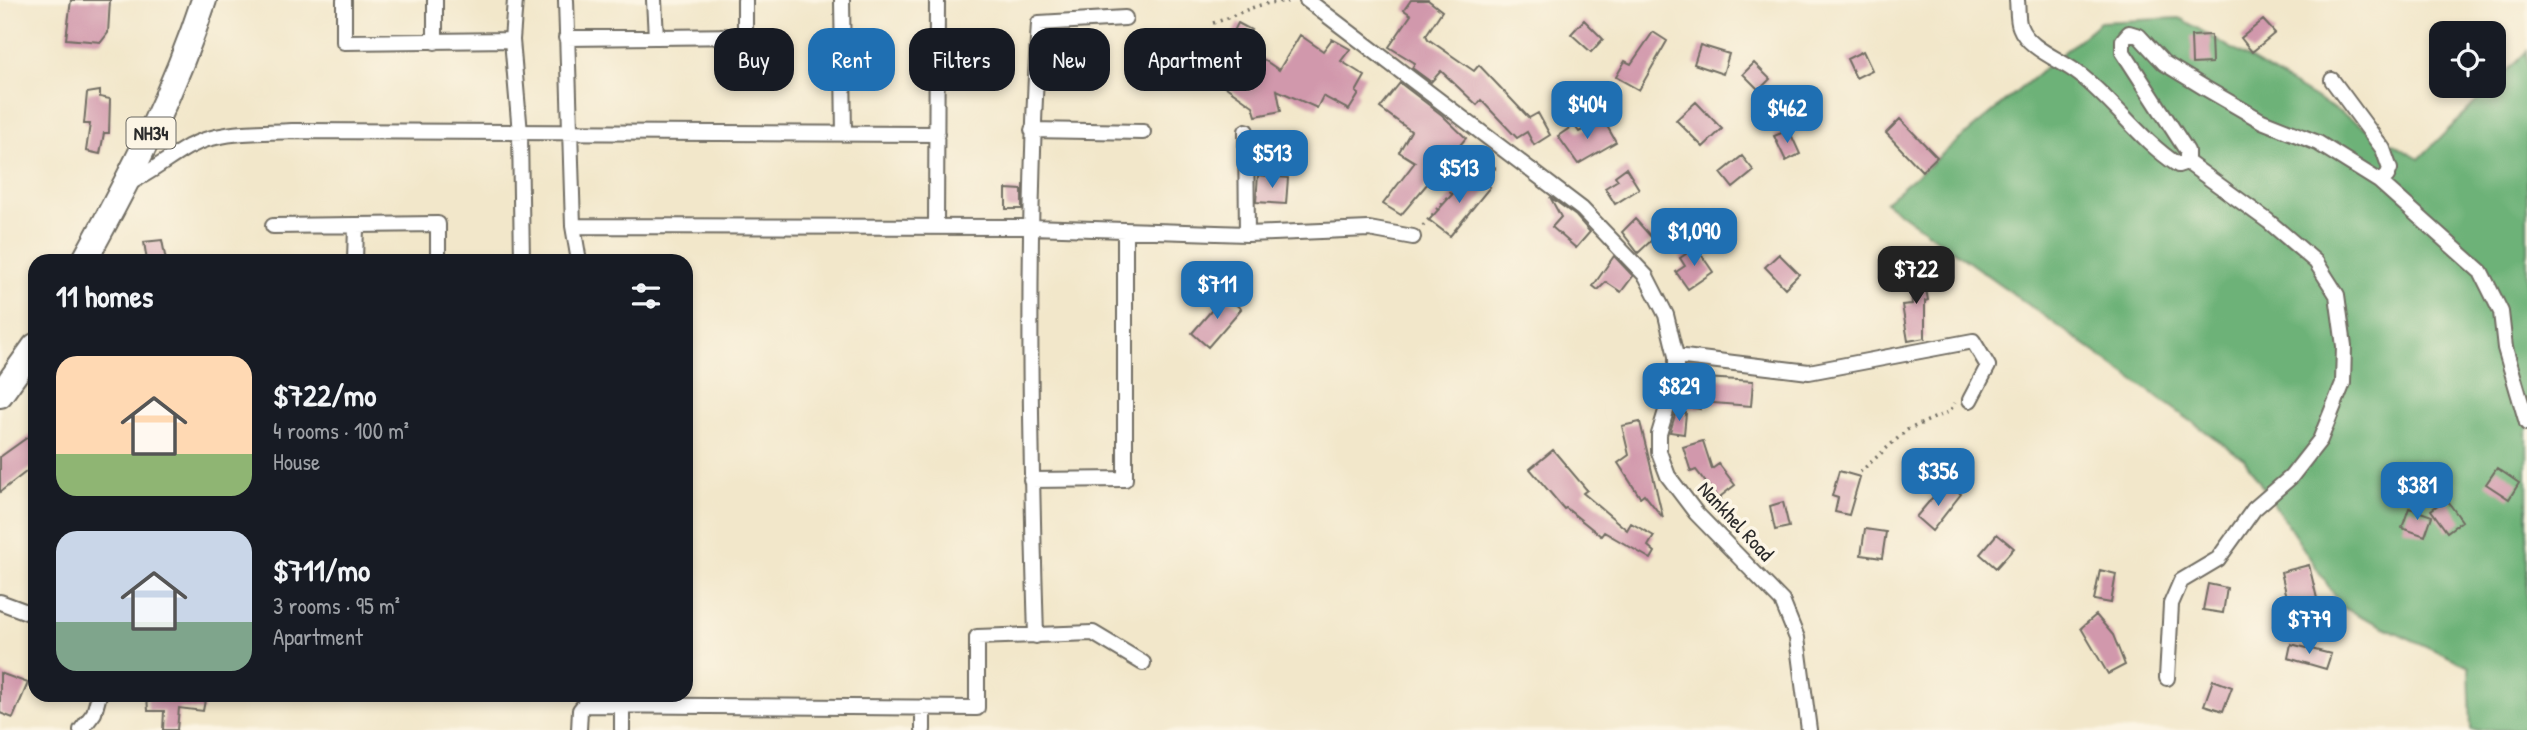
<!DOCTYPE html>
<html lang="en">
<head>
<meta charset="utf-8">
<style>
	body { margin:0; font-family:"Patrick Hand",sans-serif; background:#20242c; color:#f1f3f6; height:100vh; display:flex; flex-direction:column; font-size:26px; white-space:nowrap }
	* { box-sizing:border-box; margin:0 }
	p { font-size:23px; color:#9ea1a6 }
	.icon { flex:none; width:38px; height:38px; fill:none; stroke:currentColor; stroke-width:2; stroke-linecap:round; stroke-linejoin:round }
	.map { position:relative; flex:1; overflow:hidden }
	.side { position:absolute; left:28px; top:254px; width:665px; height:448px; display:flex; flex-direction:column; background:#171b24; border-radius:21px; box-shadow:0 4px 10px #0003 }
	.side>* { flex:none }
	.banner { position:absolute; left:714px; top:28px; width:665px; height:63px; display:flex; gap:14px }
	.controls { position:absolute; left:2429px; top:21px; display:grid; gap:14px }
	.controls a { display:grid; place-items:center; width:77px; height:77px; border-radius:14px; background:#171b24; box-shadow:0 4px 10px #0003; font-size:35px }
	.price { position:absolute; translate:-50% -60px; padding:0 16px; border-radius:14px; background:#1f6fb2; color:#fff; font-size:23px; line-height:46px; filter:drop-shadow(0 2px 4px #0008) }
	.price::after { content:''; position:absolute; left:50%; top:42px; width:21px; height:16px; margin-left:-10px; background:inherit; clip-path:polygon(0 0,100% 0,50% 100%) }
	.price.current { background:#222; color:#fff }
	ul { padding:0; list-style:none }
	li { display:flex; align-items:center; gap:21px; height:175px; padding:0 28px }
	li span { display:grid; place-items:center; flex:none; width:196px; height:140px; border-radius:21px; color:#555 }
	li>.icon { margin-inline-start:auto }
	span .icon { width:84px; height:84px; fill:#fffc; stroke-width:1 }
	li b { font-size:30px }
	h2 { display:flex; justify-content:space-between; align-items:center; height:84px; padding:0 28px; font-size:30px }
	.pill { padding:0 24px; border-radius:21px; background:#171b24; box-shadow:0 4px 10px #0003; font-size:24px; line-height:63px }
	.pill.current { background:#1f6fb2; color:#fff }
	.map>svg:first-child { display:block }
	.forest { fill:#6db278; stroke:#4c6e52; stroke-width:2 }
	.building { fill:#d198ac }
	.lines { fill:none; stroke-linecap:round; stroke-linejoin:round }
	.minor-casing { stroke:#716d63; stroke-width:18 }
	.trunk-casing { stroke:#716d63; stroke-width:28 }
	.path { stroke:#716d63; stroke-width:3.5; stroke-dasharray:2 5; stroke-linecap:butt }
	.minor { stroke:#fff; stroke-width:14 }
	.trunk { stroke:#fff; stroke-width:24 }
	.labels { text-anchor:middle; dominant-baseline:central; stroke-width:7; stroke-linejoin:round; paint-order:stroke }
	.shield { fill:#fcf5e5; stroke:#6a6863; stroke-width:2 }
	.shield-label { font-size:19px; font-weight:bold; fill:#2b2b2b }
	.street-label { font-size:21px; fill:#2b2b2b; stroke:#fcf5e5 }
</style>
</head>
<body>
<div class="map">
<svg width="2527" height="730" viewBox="0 0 2527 730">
	<rect width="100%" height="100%" fill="#fcf5e5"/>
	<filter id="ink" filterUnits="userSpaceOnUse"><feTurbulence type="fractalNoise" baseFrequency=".0143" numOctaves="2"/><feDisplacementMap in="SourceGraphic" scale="14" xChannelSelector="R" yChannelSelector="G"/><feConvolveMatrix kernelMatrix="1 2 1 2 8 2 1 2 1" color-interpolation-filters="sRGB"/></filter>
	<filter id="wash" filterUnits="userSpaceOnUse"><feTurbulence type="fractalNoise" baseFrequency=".00686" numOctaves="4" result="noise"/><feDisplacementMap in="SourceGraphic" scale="28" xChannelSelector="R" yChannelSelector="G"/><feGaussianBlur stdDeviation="1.57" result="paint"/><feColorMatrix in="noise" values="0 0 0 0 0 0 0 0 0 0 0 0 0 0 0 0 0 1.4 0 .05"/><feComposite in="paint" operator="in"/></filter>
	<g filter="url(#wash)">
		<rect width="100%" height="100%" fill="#f2e7ca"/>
		<path class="forest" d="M2180,18L2419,159L2527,51V730H2471L2469,666L2343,608L2244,459L1885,202L2100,22Z"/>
		<g id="blocks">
			<path class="building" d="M71,0H110L108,33L101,42L66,39Z
				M1411,0H1428L1442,11L1426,35L1428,39L1474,71L1479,65L1529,118L1538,113L1550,135L1534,145L1527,132L1517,138L1481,100L1477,105L1441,71L1431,82L1412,68L1415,63L1389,47L1411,15L1404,10Z
				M1584,20L1603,39L1591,52L1571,34Z
				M2263,20L2275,33L2252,52L2241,38Z
				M1238,23L1251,30L1244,43L1231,37Z
				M1653,32L1667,41L1639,90L1616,77L1625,61L1631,64Z
				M1300,35L1323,51L1332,39L1350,49L1341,61L1365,76L1356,92L1359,94L1349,110L1323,96L1317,108L1277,90L1281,111L1256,116L1253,106L1216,80L1241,44L1279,70Z
				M2211,35L2212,63L2192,64L2191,36Z
				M1700,45L1729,54L1723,74L1694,64Z
				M1863,51L1872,70L1856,78L1847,59Z
				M1754,63L1770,79L1759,90L1743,74Z
				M1400,83L1442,115L1466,138L1401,215L1383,204L1415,162L1399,152L1411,131L1380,108Z
				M100,91V97L110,99L109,133H104L100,154L86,151L90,124H84L87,93Z
				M1696,102L1722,129L1703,147L1676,120Z
				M1603,119L1616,142L1578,164L1558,136L1574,125L1579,132Z
				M1900,119L1937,157L1922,171L1886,133Z
				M1789,130L1800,154L1786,161L1774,136Z
				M1742,156L1754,171L1733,188L1721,173Z
				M1626,168L1639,189L1615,204L1605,188L1618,180L1615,176Z
				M1258,175L1288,178L1286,204L1256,202Z
				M1468,177L1475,183L1479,178L1490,187L1450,236L1429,220Z
				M1006,189L1022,190V209H1006Z
				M1550,197L1576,216L1590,232L1576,248L1552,227L1561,217Z
				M1635,219L1653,239L1638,253L1622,232Z
				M162,240L166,261H147L144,242Z
				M1696,247L1713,272L1688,289L1676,272L1685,266L1680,258Z
				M1779,254L1799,274L1785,288L1765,267Z
				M1614,256L1633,276L1621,292L1606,282L1598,290L1593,286Z
				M1910,267H1922L1928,300L1925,301V338L1908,341L1902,305L1912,304Z
				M1225,295L1241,309L1208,347L1192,333Z
				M1687,369L1705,371V378L1753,381L1751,406L1701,402L1700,409L1682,406Z
				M1676,412L1686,413L1684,434L1670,432Z
				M1640,422L1648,455L1663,518L1644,494L1640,497L1618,463L1629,455L1622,426Z
				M35,432V465L0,492V457Z
				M1703,441L1712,469L1719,464L1735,485L1721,496V502L1696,470L1691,472L1683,447Z
				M1553,450L1587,490L1583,493L1627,530L1631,523L1654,536L1648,546L1655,552L1651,559L1604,532L1601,536L1566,508L1564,509L1530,469Z
				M2497,468L2519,483L2509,499L2486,484Z
				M1839,471L1860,477L1849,515L1835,512L1838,498L1832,496Z
				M1950,485L1961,494L1932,531L1916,517L1933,497L1938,501Z
				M2446,499L2462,521L2447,532L2431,510Z
				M1783,502L1789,527L1775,530L1770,506Z
				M2409,508L2432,516L2425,536L2402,528Z
				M1865,529L1886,532L1882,558L1861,555Z
				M1997,534L2014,548L1996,568L1980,554Z
				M2309,565L2319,607L2291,614L2281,572Z
				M2100,570L2116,574L2111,603L2094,600Z
				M2208,584L2227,588L2223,613L2203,610Z
				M2096,615L2113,635L2125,665L2108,674L2081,628Z
				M2291,644L2331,654L2326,669L2288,658Z
				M0,673L28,683L13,718L0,713Z
				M2213,680L2232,687L2223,711L2204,705Z
				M147,695H206L203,711L179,708L177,730H163L164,711H148Z"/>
		</g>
	</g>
	<g filter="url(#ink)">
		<use href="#blocks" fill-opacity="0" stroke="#716d63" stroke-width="2"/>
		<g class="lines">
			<defs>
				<path id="minor" d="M344,0V42L512,40
					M435,0V42
					M515,0L512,40L520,133L522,261
					M566,0L573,226L579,261
					M654,0L656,37
					M842,0L844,134
					M1307,0L1582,209L1646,276L1666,315L1676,356V378L1659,434V452L1668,476L1696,513L1782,601L1797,638L1809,730
					M2017,0C2018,8 2017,20 2020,27C2028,49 2062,60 2079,74C2115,102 2140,140 2178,165L2187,162V151L2123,52V40L2129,33L2139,36L2164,63L2205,88L2262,121L2318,143L2379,181L2387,176L2390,169L2383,149L2332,80
					M566,38L745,36V0
					M1032,130L1143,132
					M1246,131L1247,234
					M2379,181L2481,272L2501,312L2505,348L2527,423
					M127,184C149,174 167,159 188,147C220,130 257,133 292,131L937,134
					M273,226L438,224V261
					M573,226L1032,227L1247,234L1369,229L1413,237
					M936,227L937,0
					M355,261L356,226
					M1676,356L1809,372L1973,341L1988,366L1970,400
					M1031,480L1125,479V231
					M0,602L35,615
					M1036,636C1030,432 1026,227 1039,23L1125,18
					M2167,678L2171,604L2181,581L2218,559L2254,509L2291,477L2320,440L2343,383L2344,346L2337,295L2316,262L2268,221L2187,162
					M622,705V730
					M81,730L94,713L99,695
					M579,730L580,710L584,705L977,708V637L1093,633L1143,663
					M923,730V707"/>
				<path id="trunk" d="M84,261C131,176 174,92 204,0
					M0,395L35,346"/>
			</defs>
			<use href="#minor" class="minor-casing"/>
			<use href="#trunk" class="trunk-casing"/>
			<path class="path" d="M1213,23C1245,13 1257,0 1293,2
				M1423,226L1472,168H1500
				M1860,472L1907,430L1950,411L1955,403"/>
			<use href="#minor" class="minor"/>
			<use href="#trunk" class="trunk"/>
		</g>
	</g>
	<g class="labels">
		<rect class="shield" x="126.5" y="117.5" width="49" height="31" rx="5"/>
		<g class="shield-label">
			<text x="151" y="133">NH34</text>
		</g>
		<g class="street-label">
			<text transform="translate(1736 521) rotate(47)">Nankhel Road</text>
		</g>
	</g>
</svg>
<div class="controls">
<a><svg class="icon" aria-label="locate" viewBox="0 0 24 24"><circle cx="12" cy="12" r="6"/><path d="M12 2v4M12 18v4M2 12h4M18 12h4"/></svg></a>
</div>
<b class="price" style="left:1587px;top:141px">$404</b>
<b class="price" style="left:1787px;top:145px">$462</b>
<b class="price" style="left:1272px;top:190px">$513</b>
<b class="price" style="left:1459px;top:205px">$513</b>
<b class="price" style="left:1694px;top:268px">$1,090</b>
<b class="price current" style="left:1916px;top:306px">$722</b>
<b class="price" style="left:1217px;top:321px">$711</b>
<b class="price" style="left:1679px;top:423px">$829</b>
<b class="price" style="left:1938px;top:508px">$356</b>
<b class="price" style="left:2417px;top:522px">$381</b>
<b class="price" style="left:2309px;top:656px">$779</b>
<div class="banner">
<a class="pill">Buy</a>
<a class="pill current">Rent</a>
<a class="pill">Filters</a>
<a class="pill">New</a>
<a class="pill">Apartment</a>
</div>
<section class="side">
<h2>11 homes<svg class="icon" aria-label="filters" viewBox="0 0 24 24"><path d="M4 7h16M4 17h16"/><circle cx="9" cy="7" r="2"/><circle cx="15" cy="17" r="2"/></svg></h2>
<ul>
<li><span style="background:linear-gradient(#ffd9b3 70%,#8fb573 0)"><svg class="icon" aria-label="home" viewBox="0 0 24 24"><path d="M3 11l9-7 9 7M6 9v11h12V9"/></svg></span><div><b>$722/mo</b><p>4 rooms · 100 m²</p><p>House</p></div></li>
<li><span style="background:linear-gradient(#c9d6e8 65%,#7fa58c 0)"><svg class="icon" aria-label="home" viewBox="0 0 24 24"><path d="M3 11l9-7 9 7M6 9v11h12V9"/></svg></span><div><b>$711/mo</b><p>3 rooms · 95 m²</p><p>Apartment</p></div></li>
</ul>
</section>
</div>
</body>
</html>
